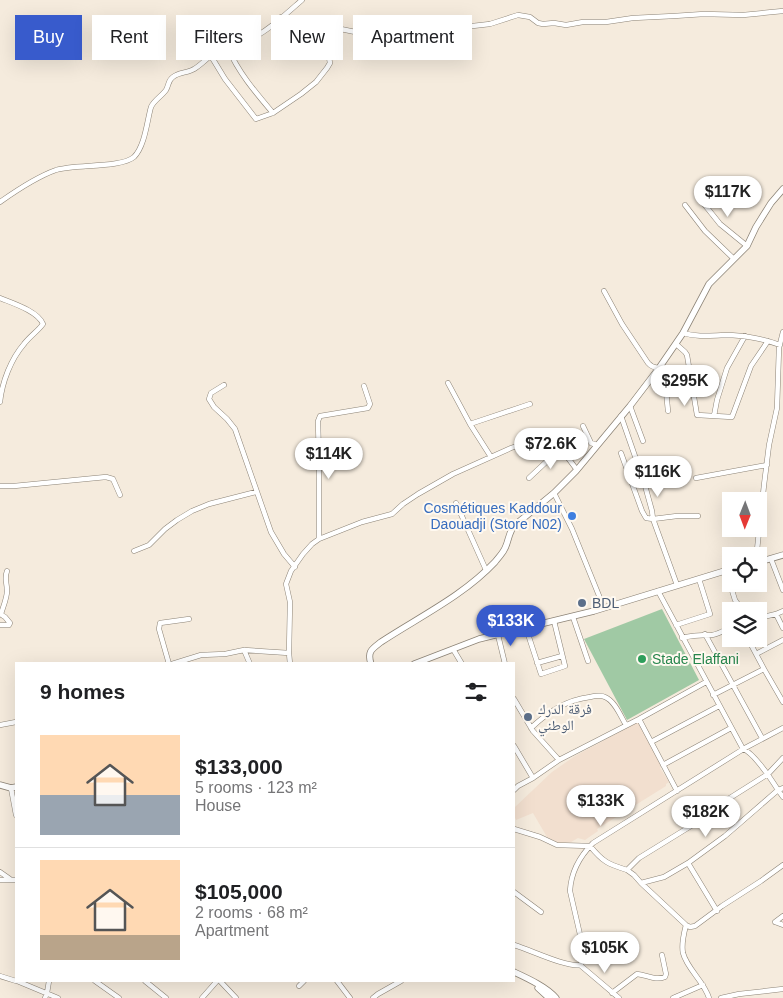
<!DOCTYPE html>
<html lang="en">
<head>
<meta charset="utf-8">
<style>
	body { margin:0; font-family:Arial,"Noto Naskh Arabic",sans-serif; background:#f2f2f2; color:#202124; height:100vh; display:flex; flex-direction:column; font-size:19px; white-space:nowrap }
	* { box-sizing:border-box; margin:0 }
	p { font-size:16px; color:#757577 }
	.icon { flex:none; width:28px; height:28px; fill:none; stroke:currentColor; stroke-width:2; stroke-linecap:round; stroke-linejoin:round }
	.map { position:relative; flex:1; overflow:hidden }
	.details { position:absolute; left:15px; top:662px; width:500px; height:320px; display:flex; flex-direction:column; background:#fff; border-radius:0px; box-shadow:0 5px 20px #0002 }
	.details>* { flex:none }
	.guide { position:absolute; left:15px; top:15px; width:500px; height:45px; display:flex; gap:10px }
	.needle { width:32px; rotate:181deg }
	.controls { position:absolute; left:722px; top:492px; display:grid; gap:10px }
	.controls a { display:grid; place-items:center; width:45px; height:45px; border-radius:0px; background:#fff; box-shadow:0 5px 20px #0002; font-size:25px }
	.price { position:absolute; translate:-50% -42px; padding:0 11px; border-radius:18px; background:#fff; color:#222; font-size:16px; line-height:32px; filter:drop-shadow(0 1px 2px #0008) }
	.price::after { content:''; position:absolute; left:50%; top:30px; width:15px; height:11px; margin-left:-8px; background:inherit; clip-path:polygon(0 0,100% 0,50% 100%) }
	.price.selected { background:#385bcc; color:#fff }
	ul { padding:0; list-style:none }
	li { display:flex; align-items:center; gap:15px; height:125px; padding:0 25px }
	li+li { border-top:1px solid #e0e0e0 }
	li span { display:grid; place-items:center; flex:none; width:140px; height:100px; border-radius:0px; color:#555 }
	li>.icon { margin-inline-start:auto }
	span .icon { width:60px; height:60px; fill:#fffc; stroke-width:1 }
	li b { font-size:21px }
	h2 { display:flex; justify-content:space-between; align-items:center; height:60px; padding:0 25px; font-size:21px }
	.chip { padding:0 18px; border-radius:0px; background:#fff; box-shadow:0 5px 20px #0002; font-size:18px; line-height:45px }
	.chip.selected { background:#385bcc; color:#fff }
	.map>svg:first-child { display:block }
	.education { fill:#f2dfcf }
	.green { fill:#a0c9a4 }
	.lines { fill:none; stroke-linecap:round; stroke-linejoin:round }
	.minor-casing { stroke:#8c8376; stroke-width:5.5 }
	.major-casing { stroke:#8c8376; stroke-width:7 }
	.minor { stroke:#fff; stroke-width:4.5 }
	.major { stroke:#fff; stroke-width:5.5 }
	.shop-dot { fill:#3f7fe0; stroke:#fff9f0; stroke-width:2 }
	.service-dot { fill:#5c6f8a; stroke:#fff9f0; stroke-width:2 }
	.leisure-dot { fill:#2e9e5b; stroke:#fff9f0; stroke-width:2 }
	.labels { text-anchor:middle; dominant-baseline:central; stroke-width:4; stroke-linejoin:round; paint-order:stroke }
	.shop-label { font-size:14px; fill:#366cbe; stroke:#fff9f0; text-anchor:end }
	.service-label { font-size:14px; fill:#4e5e75; stroke:#fff9f0; text-anchor:start }
	.leisure-label { font-size:14px; fill:#27864d; stroke:#fff9f0; text-anchor:start }
</style>
</head>
<body>
<div class="map">
<svg width="783" height="998" viewBox="0 0 783 998">
	<rect width="100%" height="100%" fill="#f5ebdd"/>
	<path class="education" d="M638,722L661,764L660,768L669,782L666,784V786L597,829L598,831L585,840L578,838L571,842L558,843L547,837L533,813L516,820L514,815V808L552,772L575,756Z"/>
	<path class="green" d="M662,609L699,680L627,720L584,639Z"/>
	<g class="lines">
		<defs>
			<path id="minor" d="M281,17L287,19L300,18L308,20L326,26L370,35L407,36L435,34L455,28L490,24L518,15L530,17L538,23L543,24L554,23L566,25L583,22H606L633,18L674,16L704,14L743,15L783,11
				M228,48C238,72 256,93 273,113
				M211,56L225,79L256,119L273,113L301,94L316,82L327,68L330,63L327,47L326,26
				M700,199L720,224L747,246
				M0,202C17,190 36,177 56,170C75,164 121,168 134,157C145,146 147,121 151,107C154,100 162,96 166,90C169,85 168,80 173,77C179,72 188,73 194,69C201,65 206,59 212,55C224,48 239,46 251,39C269,30 286,14 302,0
				M685,205L705,231L734,259
				M604,291L622,324L648,363C654,370 658,366 664,370L668,411
				M0,298C12,303 38,311 43,324C38,331 30,336 24,344C11,359 2,382 0,402
				M683,333C699,338 714,335 730,335C747,336 764,339 780,345
				M676,344L685,352L687,355L697,415L732,417L751,366L768,341
				M448,383L470,424L491,457
				M224,385L211,393L209,399L214,407L227,419L235,429L271,532L284,554L295,567
				M630,406L643,441
				M621,416L644,482L652,511L653,519L677,585
				M714,416L717,400L727,368L745,336
				M470,424L530,404
				M583,426L591,443L597,445
				M621,453L642,511L646,518L653,519L677,516H698
				M529,478L561,448
				M696,478L767,465
				M0,486H14L106,477L113,479L120,495
				M554,493L572,529L604,608
				M456,503L486,570
				M319,539V461L318,421L320,416L368,408L370,404L364,386
				M134,551L149,545L165,529L177,520L192,511L209,504L256,492
				M758,556L757,550L764,485L769,445L777,408L779,348L783,332
				M771,559L783,590
				M726,571L735,600L743,611
				M658,591L743,749C754,753 771,779 778,790L783,788
				M783,611L776,614L783,628
				M0,614L5,617L10,623L9,625H0
				M1,614C3,607 7,598 7,591C7,582 4,579 7,571
				M573,617L588,661
				M759,618L776,614
				M676,625L710,614L699,579
				M526,628L541,674L565,666L554,621
				M705,634L762,738
				M498,635L505,664
				M682,638C692,635 701,635 712,635C719,634 725,630 731,627
				M748,639L764,669L783,702
				M453,649L462,664
				M244,650L250,664
				M289,653L290,602L286,584L291,571L303,554L312,544L319,539L362,522L392,514L403,504L418,494L453,474L511,448L542,437L546,436L553,438L577,470
				M756,654L783,640
				M537,663L562,656
				M169,664L159,629L160,623L189,619
				M172,664L201,655L225,654L244,650L289,653L290,664
				M713,695L764,669
				M514,699L533,731L559,760
				M639,719L677,791
				M0,725L16,722
				M531,728C548,712 566,700 590,697C594,696 601,695 605,697C615,701 621,717 626,725
				M651,742L719,706
				M514,746L533,778L559,760L639,719L706,682
				M663,765L731,728
				M11,788L16,815
				M514,790L518,786L533,778
				M514,829L540,837L557,845L590,846C603,862 608,864 627,870L639,858L699,821L714,808L768,774L783,758
				M688,863L717,911
				M627,870L634,875L641,883L664,877L688,863L725,836L778,790L783,797
				M0,872L10,879
				M0,880H16
				M641,883L686,925L690,927L695,926L722,906L761,881L783,865
				M514,892L541,912
				M775,922L783,916
				M775,922L783,925
				M686,925C684,933 681,944 683,953C687,969 704,981 709,998
				M514,945C531,950 565,967 580,965L584,959V952L570,891C571,872 580,856 593,843L745,748L783,728
				M580,965L619,998
				M0,976L16,981
				M17,981L58,998
				M95,981L119,998
				M145,981L166,998
				M220,981L236,998
				M337,981L350,998
				M299,986L304,981
				M612,993L637,974C647,975 655,981 665,977L666,974L662,955
				M45,998L47,993L49,981
				M202,998L217,981
				M373,998L378,994L401,981
				M673,998L703,985
				M721,998L739,994L783,989"/>
			<path id="major" d="M759,562L783,555
				M371,664C367,651 372,649 381,642C419,617 463,596 495,562C498,558 502,554 504,550C509,542 508,532 515,525L554,493L576,471L630,406L659,368L683,333L709,284L747,246L756,227L771,203L783,189
				M414,664L479,639L594,611L731,569
				M0,785L11,788L16,787
				M514,972C527,978 547,987 556,998
				M538,988L549,998"/>
		</defs>
		<use href="#minor" class="minor-casing"/>
		<use href="#major" class="major-casing"/>
		<use href="#minor" class="minor"/>
		<use href="#major" class="major"/>
	</g>
	<circle class="shop-dot" cx="572" cy="516" r="5"/>
	<g class="service-dot">
		<circle cx="582" cy="603" r="5"/>
		<circle cx="528" cy="717" r="5"/>
	</g>
	<circle class="leisure-dot" cx="642" cy="659" r="5"/>
	<g class="labels">
		<g class="shop-label">
			<text x="562" y="508">Cosmétiques Kaddour<tspan x="562" dy="16">Daouadji (Store N02)</tspan></text>
		</g>
		<g class="service-label">
			<text x="592" y="603">BDL</text>
			<text x="538" y="709">فرقة الدرك<tspan x="538" dy="16">الوطني</tspan></text>
		</g>
		<g class="leisure-label">
			<text x="652" y="659">Stade Elaffani</text>
		</g>
	</g>
</svg>
<div class="controls">
<a><svg class="needle" viewBox="-14 -14 28 28"><path d="M0-13l5 13h-10z" fill="#e53935"/><path d="M0 13l5-13h-10z" fill="#757577"/></svg></a>
<a><svg class="icon" aria-label="locate" viewBox="0 0 24 24"><circle cx="12" cy="12" r="6"/><path d="M12 2v4M12 18v4M2 12h4M18 12h4"/></svg></a>
<a><svg class="icon" aria-label="layers" viewBox="0 0 24 24"><path d="M12 4l9 5-9 5-9-5zM3 14l9 5 9-5"/></svg></a>
</div>
<b class="price" style="left:728px;top:218px">$117K</b>
<b class="price" style="left:685px;top:407px">$295K</b>
<b class="price" style="left:551px;top:470px">$72.6K</b>
<b class="price" style="left:329px;top:480px">$114K</b>
<b class="price" style="left:658px;top:498px">$116K</b>
<b class="price selected" style="left:511px;top:647px">$133K</b>
<b class="price" style="left:601px;top:827px">$133K</b>
<b class="price" style="left:706px;top:838px">$182K</b>
<b class="price" style="left:605px;top:974px">$105K</b>
<div class="guide">
<a class="chip selected">Buy</a>
<a class="chip">Rent</a>
<a class="chip">Filters</a>
<a class="chip">New</a>
<a class="chip">Apartment</a>
</div>
<section class="details">
<h2>9 homes<svg class="icon" aria-label="filters" viewBox="0 0 24 24"><path d="M4 7h16M4 17h16"/><circle cx="9" cy="7" r="2"/><circle cx="15" cy="17" r="2"/></svg></h2>
<ul>
<li><span style="background:linear-gradient(#ffd9b3 60%,#9aa5b1 0)"><svg class="icon" aria-label="home" viewBox="0 0 24 24"><path d="M3 11l9-7 9 7M6 9v11h12V9"/></svg></span><div><b>$133,000</b><p>5 rooms · 123 m²</p><p>House</p></div></li>
<li><span style="background:linear-gradient(#ffd9b3 75%,#b9a48a 0)"><svg class="icon" aria-label="home" viewBox="0 0 24 24"><path d="M3 11l9-7 9 7M6 9v11h12V9"/></svg></span><div><b>$105,000</b><p>2 rooms · 68 m²</p><p>Apartment</p></div></li>
</ul>
</section>
</div>
</body>
</html>
